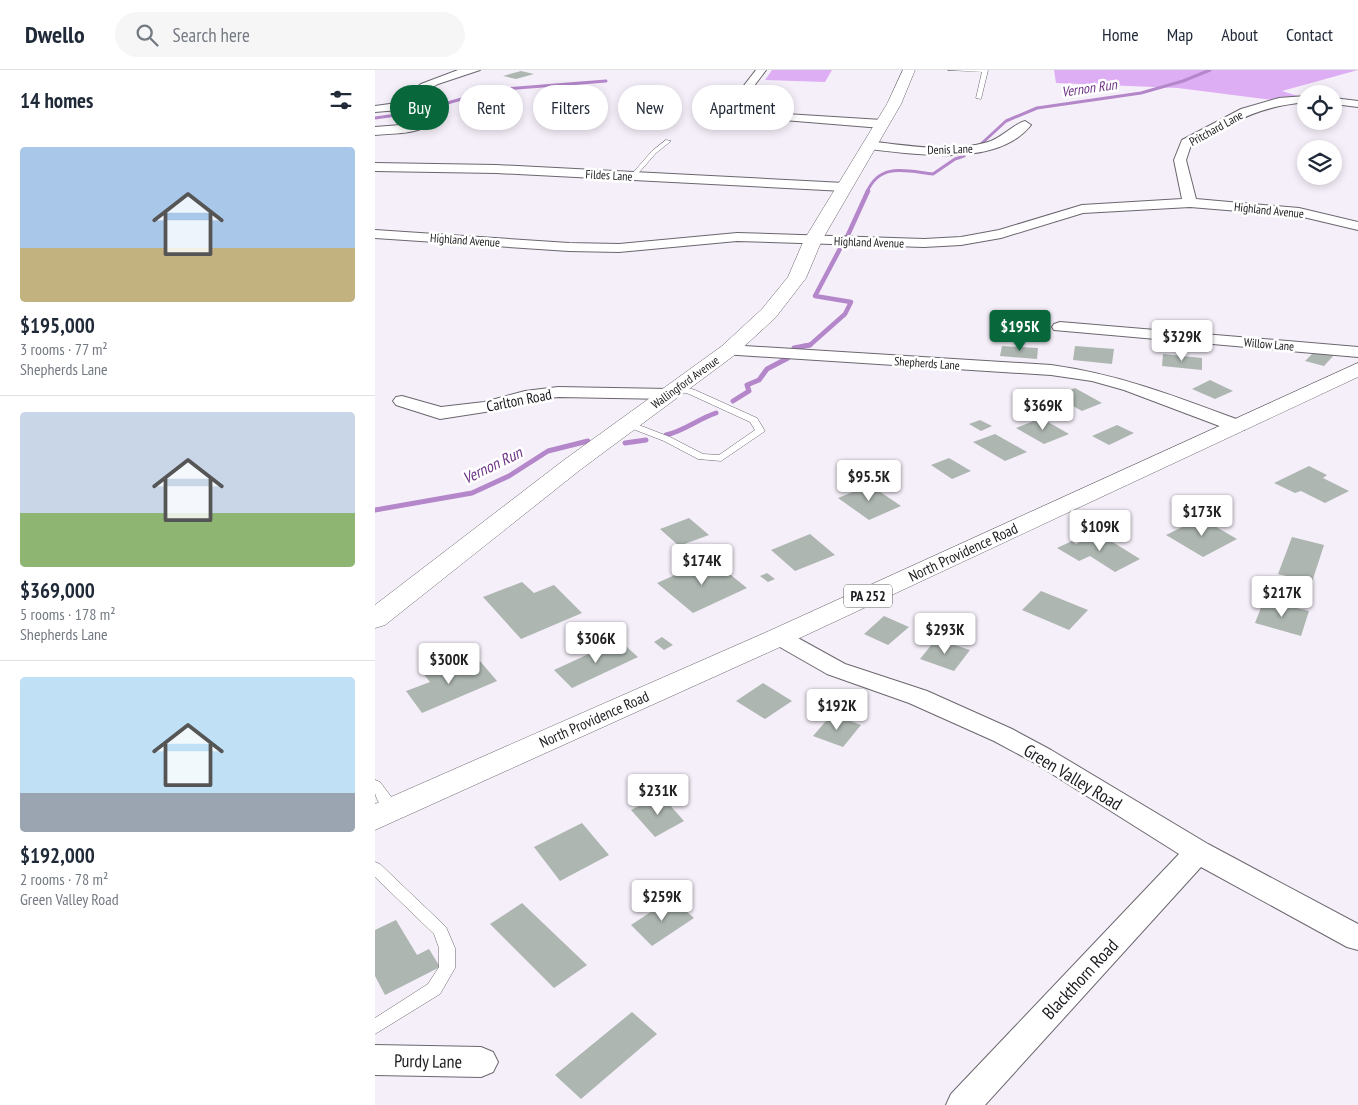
<!DOCTYPE html>
<html lang="en">
<head>
<meta charset="utf-8">
<style>
	body { margin:0; font-family:"PT Sans Narrow",sans-serif; background:#f6f6f7; color:#1f2937; height:100vh; display:flex; flex-direction:column; font-size:19px; white-space:nowrap }
	* { box-sizing:border-box; margin:0 }
	p { font-size:16px; color:#747a83 }
	.icon { flex:none; width:28px; height:28px; fill:none; stroke:currentColor; stroke-width:2; stroke-linecap:round; stroke-linejoin:round }
	.map { position:relative; flex:1; overflow:hidden }
	.details { display:flex; flex-direction:column; background:#fff; width:375px }
	.details>* { flex:none }
	.guide { position:absolute; left:15px; top:15px; width:475px; height:45px; display:flex; gap:10px }
	.tools { position:absolute; left:922px; top:15px; display:grid; gap:10px }
	.tools a { display:grid; place-items:center; width:45px; height:45px; border-radius:50%; background:#fff; box-shadow:0 2px 8px #0003; font-size:25px }
	.price { position:absolute; translate:-50% -42px; padding:0 11px; border-radius:5px; background:#fff; color:#222; font-size:16px; line-height:32px; filter:drop-shadow(0 1px 2px #0008) }
	.price::after { content:''; position:absolute; left:50%; top:30px; width:15px; height:11px; margin-left:-8px; background:inherit; clip-path:polygon(0 0,100% 0,50% 100%) }
	.price.selected { background:#08683c; color:#fff }
	ul { padding:0; list-style:none }
	li { display:grid; align-content:center; gap:10px; height:265px; padding:0 20px }
	li+li { border-top:1px solid #e0e1e3 }
	li span { display:grid; place-items:center; height:155px; border-radius:5px; color:#555 }
	li>.icon { margin-inline-start:auto }
	span .icon { width:90px; height:90px; fill:#fffc; stroke-width:1 }
	li b { font-size:21px }
	h2 { display:flex; justify-content:space-between; align-items:center; height:60px; padding:0 20px; font-size:21px }
	.pill { padding:0 18px; border-radius:22px; background:#fff; box-shadow:0 2px 8px #0003; font-size:18px; line-height:45px }
	.pill.selected { background:#08683c; color:#fff }
	header { display:flex; align-items:center; gap:30px; box-sizing:border-box; height:70px; padding:0 25px; background:#fff; border-bottom:1px solid #e0e1e3 }
	header strong { font-size:24px }
	nav { display:flex; gap:28px; margin-inline-start:auto; font-size:18px }
	.search { width:350px; height:45px; background:#f6f6f7; display:flex; align-items:center; gap:12px; box-sizing:border-box; padding:0 18px; border-radius:28px; color:#747a83; font-size:19px }
	main { display:flex; flex:1; min-height:0 }
	.map>svg:first-child { display:block }
	.green { fill:#ddaef3 }
	.lines { fill:none; stroke-linecap:round; stroke-linejoin:round }
	.stream-far2 { stroke:#b486ca; stroke-width:3 }
	.stream-far1 { stroke:#b486ca; stroke-width:4.5 }
	.stream { stroke:#b486ca; stroke-width:5 }
	.building { fill:#adb6b0 }
	.service-casing { stroke:#6b666e; stroke-width:1 }
	.minor-casing { stroke:#6b666e; stroke-width:2 }
	.tertiary-casing { stroke:#6b666e; stroke-width:1 }
	.primary-casing { stroke:#6b666e; stroke-width:1 }
	.service { fill:#fff; fill-rule:evenodd }
	.minor { fill:#fff; fill-rule:evenodd }
	.tertiary { fill:#fff; fill-rule:evenodd }
	.primary { fill:#fff; fill-rule:evenodd }
	.labels { text-anchor:middle; dominant-baseline:central; stroke-width:5; stroke-linejoin:round; paint-order:stroke }
	.far-street-label { font-size:12px; fill:#1c1a1e; stroke:#fff }
	.far-water-label { font-size:14px; font-style:italic; fill:#6d3486; stroke:#fff }
	.shield { fill:#fff; stroke:#605f62; stroke-width:1 }
	.shield-label { font-size:14px; font-weight:bold; fill:#1c1a1e }
	.street-label { font-size:15px; fill:#1c1a1e; stroke:#fff }
	.water-label { font-size:16px; font-style:italic; fill:#6d3486; stroke:#fff }
	.near-street-label { font-size:18px; fill:#1c1a1e; stroke:#fff }
</style>
</head>
<body>
<header>
<strong>Dwello</strong>
<div class="search"><svg class="icon" aria-label="search" viewBox="0 0 24 24"><circle cx="10" cy="10" r="6"/><path d="M15 15l6 6"/></svg>Search here</div>
<nav><a>Home</a><a>Map</a><a>About</a><a>Contact</a></nav>
</header>
<main>
<section class="details">
<h2>14 homes<svg class="icon" aria-label="filters" viewBox="0 0 24 24"><path d="M4 7h16M4 17h16"/><circle cx="9" cy="7" r="2"/><circle cx="15" cy="17" r="2"/></svg></h2>
<ul>
<li><span style="background:linear-gradient(#a9c7e8 65%,#c2b280 0)"><svg class="icon" aria-label="home" viewBox="0 0 24 24"><path d="M3 11l9-7 9 7M6 9v11h12V9"/></svg></span><div><b>$195,000</b><p>3 rooms · 77 m²</p><p>Shepherds Lane</p></div></li>
<li><span style="background:linear-gradient(#c9d6e8 65%,#8fb573 0)"><svg class="icon" aria-label="home" viewBox="0 0 24 24"><path d="M3 11l9-7 9 7M6 9v11h12V9"/></svg></span><div><b>$369,000</b><p>5 rooms · 178 m²</p><p>Shepherds Lane</p></div></li>
<li><span style="background:linear-gradient(#bfe0f5 75%,#9aa5b1 0)"><svg class="icon" aria-label="home" viewBox="0 0 24 24"><path d="M3 11l9-7 9 7M6 9v11h12V9"/></svg></span><div><b>$192,000</b><p>2 rooms · 78 m²</p><p>Green Valley Road</p></div></li>
</ul>
</section>
<div class="map">
<svg width="983" height="1035" viewBox="0 0 983 1035">
	<rect width="100%" height="100%" fill="#f5eff9"/>
	<path class="green" d="M397,0H457L450,12L390,10Z
		M679,0H983L907,21L926,27L904,31L803,18L681,13Z"/>
	<g class="lines">
		<path class="stream-far2" d="M41,42L118,20L231,11
			M0,48L36,43
			M605,75L631,51L662,38L766,23L808,11L835,0
			M492,122C505,92 531,101 558,104L580,89L589,86"/>
		<path class="stream-far1" d="M472,167L493,121
			M429,276L435,275L470,244L476,232L440,226L467,175"/>
		<path class="stream" d="M419,278L435,275
			M358,331L374,321L372,315L384,310L392,299L413,288
			M291,365C309,361 323,349 341,343
			M250,373L271,370
			M0,440L97,423L134,406L173,381L213,371"/>
	</g>
	<path class="building" d="M146,1L159,4L141,9L128,6Z
		M95,36H110L107,40H111L109,42H90Z
		M627,276L663,278L662,289L625,286Z
		M700,276L739,279L737,294L698,290Z
		M941,280L959,285L949,296L930,291Z
		M788,284L827,288V300L787,296Z
		M835,310L858,321L840,329L817,319Z
		M700,318L727,333L707,341L680,326Z
		M665,324L672,329L657,334L650,330Z
		M666,348L694,364L669,374L641,358Z
		M605,350L617,356L606,361L594,354Z
		M742,355L759,363L734,375L717,366Z
		M620,364L652,382L630,391L598,372Z
		M574,388L596,401L577,409L556,395Z
		M934,396L952,405L948,408L974,421L950,433L926,421L920,423L899,413Z
		M495,415L526,436L494,450L463,428Z
		M314,448L334,465L304,476L285,459Z
		M826,448L862,469L828,487L791,465Z
		M723,463L765,489L740,502L715,486L704,491L682,478L697,471L701,474Z
		M435,464L460,485L420,501L396,480Z
		M917,467L949,475L937,512L903,504Z
		M311,479L322,484L311,492L300,488Z
		M336,489L372,518L318,543L282,513Z
		M392,503L400,509L393,512L385,506Z
		M147,512L159,523L179,515L207,543L146,569L108,527Z
		M666,521L713,540L694,560L647,540Z
		M889,530L934,541L926,566L880,553Z
		M509,546L534,557L513,575L489,564Z
		M287,567L298,575L289,580L279,572Z
		M561,569L595,580L579,601L545,589Z
		M244,570L263,587L197,618L179,600Z
		M105,591L122,611L47,643L31,621L55,612L47,602L68,593L77,603Z
		M388,613L417,631L390,649L361,631Z
		M457,644L486,655L468,677L438,666Z
		M286,725L309,751L280,767L256,740Z
		M207,753L234,785L185,811L159,777Z
		M297,828L319,848L277,876L256,855Z
		M147,833L212,895L179,918L115,854Z
		M21,850L42,885L54,879L65,897L10,925L0,906V860Z
		M257,942L282,964L206,1029L180,1005Z"/>
	<g class="lines">
		<defs>
			<path id="service" d="M573,0H613L606,29L601,28L607,2Z
				M372,16L375,18V23L397,33L387,46L382,45L391,34L372,26L359,31L351,44H347L353,31L369,23V18Z
				M291,70L296,71L281,83L260,107H256V105L277,81Z
				M303,315L320,320L382,348L390,361L346,391L323,389L289,371L250,356V352H256L295,367L328,384L344,385L380,360L375,352L314,324L300,320L299,318Z
				M0,710L5,712L23,736L25,740L23,744C13,747 2,733 0,723C0,719 0,714 0,710Z
				M0,792L5,794L71,857L80,878V898L65,924L0,964V948L53,914L64,897V878L59,864L0,807Z"/>
			<path id="minor" d="M83,0H105L63,14L45,24L32,35L54,44L57,52C44,65 17,63 0,65V57L38,54L45,50V48L24,40L0,42V36L22,33L46,14Z
				M381,0H391L376,20H368L367,18Z
				M931,26V32C881,37 859,52 816,75L811,90L821,129L924,138L983,152V160L924,146L815,137L708,143L626,168L586,175L549,177L362,171L244,182L194,181L0,168V160L194,173L244,174L362,163L549,169L586,167L624,160L707,135L807,129L799,90L807,70L866,39L904,28Z
				M959,28L983,31V37L959,34Z
				M349,40L507,50L513,54L507,58L345,45V41Z
				M650,51L656,55C622,98 541,84 494,79L488,75L494,71C532,76 575,83 613,72C627,68 637,55 650,51Z
				M0,93L121,95L469,113L476,117L469,121L121,103L0,101Z
				M685,252L983,277V287L679,260L677,257L679,254Z
				M354,275L676,295C747,305 802,327 869,352L871,356L869,360H855L749,320L717,311L676,305L348,284L346,280L348,276Z
				M183,317L294,319L300,320L303,324L300,328L294,329L183,327L151,331L110,342L65,349L21,335L18,331L21,327L27,326L66,337L109,332L150,321Z
				M404,560L412,562L470,594L552,621L637,659L676,680L833,774L983,854V880L972,877L826,797L610,1035H571L576,1024L804,784L658,692L619,671L534,633L452,604L396,572L392,567L396,562Z
				M0,975L106,977L118,982L123,992L118,1002L106,1007L0,1005Z"/>
			<path id="tertiary" d="M528,0H540L526,34L447,170L431,208L401,247L361,284L205,400L10,555L0,558V535L189,390L347,276L387,239L413,207L429,170L512,34Z"/>
			<path id="primary" d="M983,293V307L414,573L0,760V734L394,561Z"/>
		</defs>
		<use href="#service" class="service-casing"/>
		<use href="#minor" class="minor-casing"/>
		<use href="#tertiary" class="tertiary-casing"/>
		<use href="#primary" class="primary-casing"/>
		<use href="#service" class="service"/>
		<use href="#minor" class="minor"/>
		<use href="#tertiary" class="tertiary"/>
		<use href="#primary" class="primary"/>
	</g>
	<g class="labels">
		<g class="far-street-label">
			<text transform="translate(841 58) rotate(-29)">Pritchard Lane</text>
			<text transform="translate(575 79) rotate(-2)">Denis Lane</text>
			<text transform="translate(234 105) rotate(3)">Fildes Lane</text>
			<text transform="translate(894 140) rotate(6)">Highland Avenue</text>
			<text transform="translate(90 170) rotate(4)">Highland Avenue</text>
			<text transform="translate(494 172) rotate(2)">Highland Avenue</text>
			<text transform="translate(894 274) rotate(5)">Willow Lane</text>
			<text transform="translate(552 293) rotate(4)">Shepherds Lane</text>
			<text transform="translate(310 312) rotate(-36)">Wallingford Avenue</text>
		</g>
		<g class="far-water-label">
			<text transform="translate(714 18) rotate(-8)">Vernon Run</text>
		</g>
		<rect class="shield" x="469" y="514.5" width="48" height="23" rx="4"/>
		<g class="shield-label">
			<text x="493" y="526">PA 252</text>
		</g>
		<g class="street-label">
			<text transform="translate(144 330) rotate(-11)">Carlton Road</text>
			<text transform="translate(588 482) rotate(-25)">North Providence Road</text>
			<text transform="translate(219 649) rotate(-24)">North Providence Road</text>
		</g>
		<g class="water-label">
			<text transform="translate(117 395) rotate(-26)">Vernon Run</text>
		</g>
		<g class="near-street-label">
			<text transform="translate(698 707) rotate(31)">Green Valley Road</text>
			<text transform="translate(705 909) rotate(-47)">Blackthorn Road</text>
			<text transform="translate(53 991) rotate(1)">Purdy Lane</text>
		</g>
	</g>
</svg>
<div class="tools">
<a><svg class="icon" aria-label="locate" viewBox="0 0 24 24"><circle cx="12" cy="12" r="6"/><path d="M12 2v4M12 18v4M2 12h4M18 12h4"/></svg></a>
<a><svg class="icon" aria-label="layers" viewBox="0 0 24 24"><path d="M12 4l9 5-9 5-9-5zM3 14l9 5 9-5"/></svg></a>
</div>
<b class="price selected" style="left:645px;top:282px">$195K</b>
<b class="price" style="left:807px;top:292px">$329K</b>
<b class="price" style="left:668px;top:361px">$369K</b>
<b class="price" style="left:494px;top:432px">$95.5K</b>
<b class="price" style="left:827px;top:467px">$173K</b>
<b class="price" style="left:725px;top:482px">$109K</b>
<b class="price" style="left:327px;top:516px">$174K</b>
<b class="price" style="left:907px;top:548px">$217K</b>
<b class="price" style="left:570px;top:585px">$293K</b>
<b class="price" style="left:221px;top:594px">$306K</b>
<b class="price" style="left:74px;top:615px">$300K</b>
<b class="price" style="left:462px;top:661px">$192K</b>
<b class="price" style="left:283px;top:746px">$231K</b>
<b class="price" style="left:287px;top:852px">$259K</b>
<div class="guide">
<a class="pill selected">Buy</a>
<a class="pill">Rent</a>
<a class="pill">Filters</a>
<a class="pill">New</a>
<a class="pill">Apartment</a>
</div>
</div>
</main>
</body>
</html>
